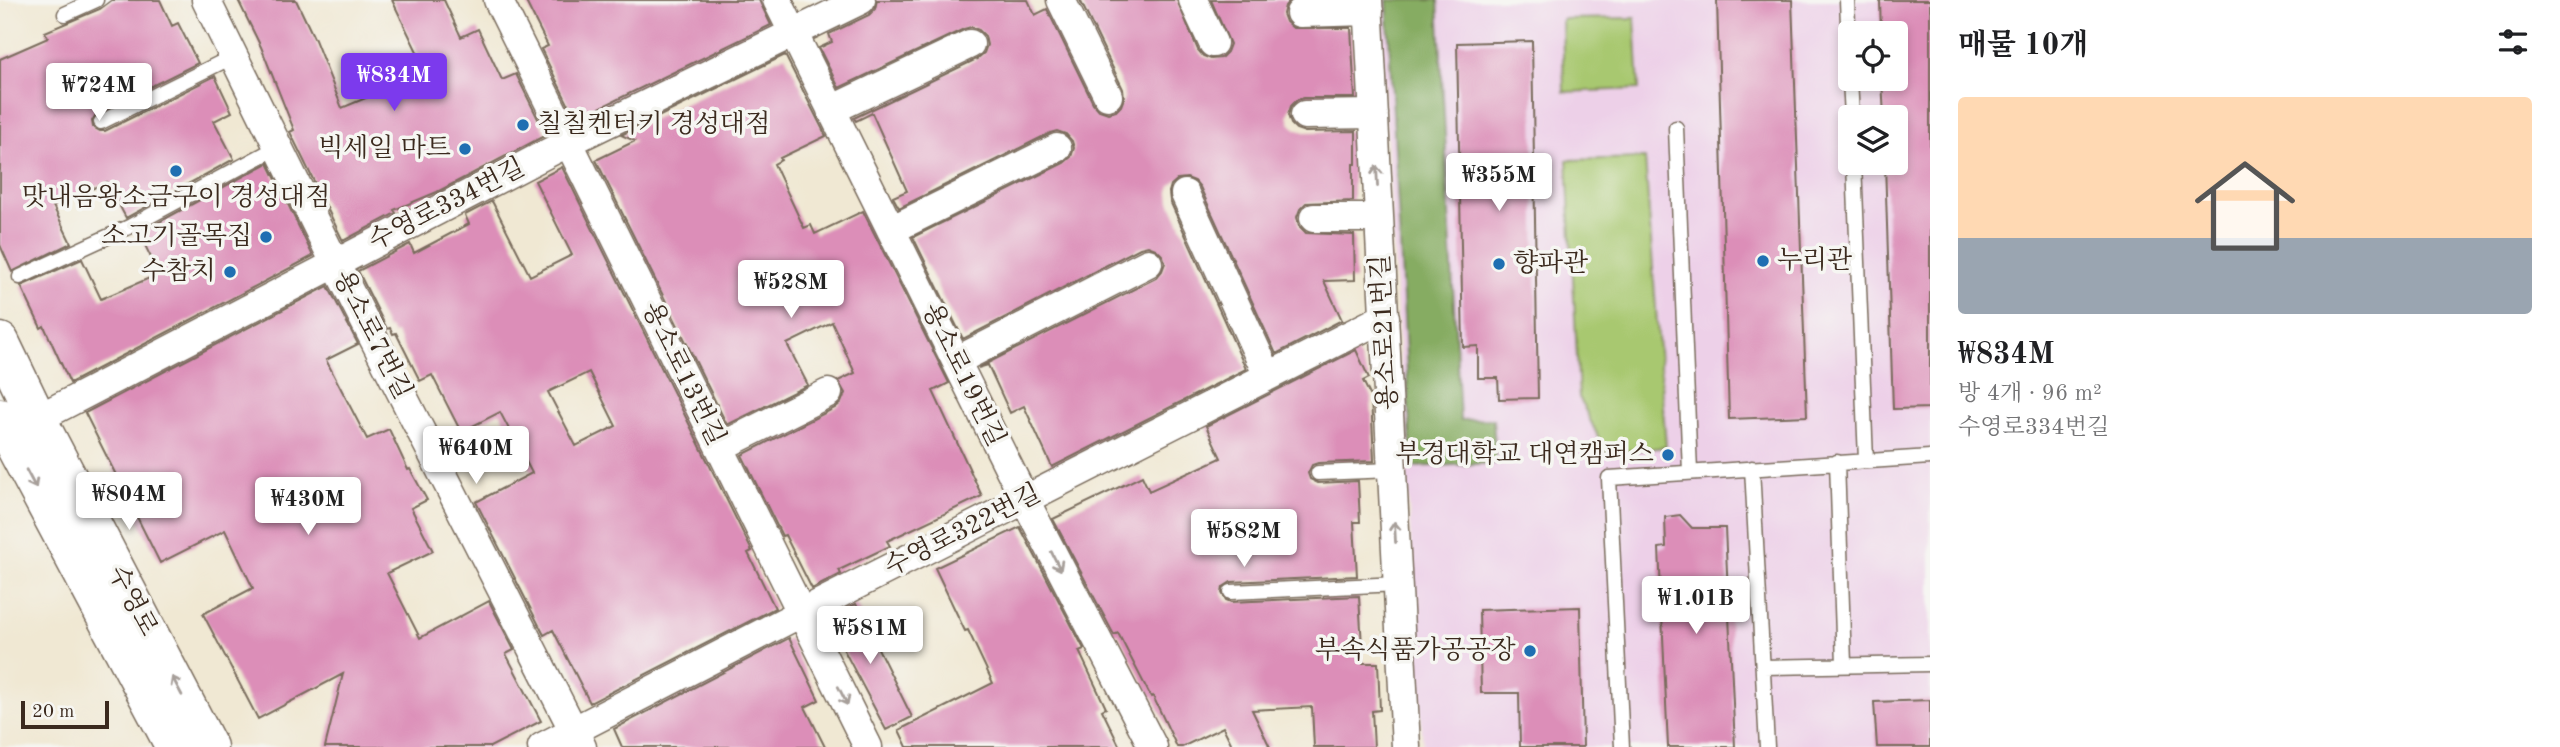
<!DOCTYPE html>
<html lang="ko">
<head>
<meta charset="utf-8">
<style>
	body { margin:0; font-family:"Old Standard TT","Noto Serif KR",serif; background:#f6f6f6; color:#202124; height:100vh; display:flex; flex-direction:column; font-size:26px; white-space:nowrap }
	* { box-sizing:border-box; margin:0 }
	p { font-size:23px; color:#757577 }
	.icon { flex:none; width:38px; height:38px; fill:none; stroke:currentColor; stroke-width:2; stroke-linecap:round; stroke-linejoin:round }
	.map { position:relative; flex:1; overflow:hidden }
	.sheet { display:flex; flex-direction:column; background:#fff; width:630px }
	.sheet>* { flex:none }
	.buttons { position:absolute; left:1838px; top:21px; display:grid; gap:14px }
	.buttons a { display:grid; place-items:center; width:70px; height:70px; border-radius:7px; background:#fff; box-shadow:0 4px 10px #0003; font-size:35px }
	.scale { position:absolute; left:21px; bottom:18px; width:88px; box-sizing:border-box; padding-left:7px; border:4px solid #3b2a1e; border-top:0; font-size:19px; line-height:24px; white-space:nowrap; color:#3b2a1e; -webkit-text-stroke:5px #f6f6f2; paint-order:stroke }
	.price { position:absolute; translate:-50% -60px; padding:0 16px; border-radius:7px; background:#fff; color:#222; font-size:23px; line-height:46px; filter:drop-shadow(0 2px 4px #0008) }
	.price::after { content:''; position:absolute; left:50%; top:42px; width:21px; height:16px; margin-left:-10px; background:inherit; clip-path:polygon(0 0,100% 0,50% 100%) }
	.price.selected { background:#7c3aed; color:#fff }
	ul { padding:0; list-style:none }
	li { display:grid; align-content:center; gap:14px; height:371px; padding:0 28px }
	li+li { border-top:2px solid #e0e0e0 }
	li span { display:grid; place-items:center; height:217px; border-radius:7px; color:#555 }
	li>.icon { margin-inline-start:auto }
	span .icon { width:126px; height:126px; fill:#fffc; stroke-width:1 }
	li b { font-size:30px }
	h2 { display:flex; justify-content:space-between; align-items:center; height:84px; padding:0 28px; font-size:30px }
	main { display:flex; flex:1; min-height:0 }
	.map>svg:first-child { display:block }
	.built { fill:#edd0e8; fill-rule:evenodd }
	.green { fill:#a8c870; stroke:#727947; stroke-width:2 }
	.forest { fill:#86ac62; stroke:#606b40; stroke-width:2 }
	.building { fill:#dc8eb8; fill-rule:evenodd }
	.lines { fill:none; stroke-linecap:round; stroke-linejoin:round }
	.lane-casing { stroke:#7a6c5d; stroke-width:17 }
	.street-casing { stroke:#7a6c5d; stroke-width:31 }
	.secondary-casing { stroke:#7a6c5d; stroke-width:41 }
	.lane { stroke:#fff; stroke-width:14 }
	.street { stroke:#fff; stroke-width:28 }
	.secondary { stroke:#fff; stroke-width:38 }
	.oneway { stroke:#a79f9a }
	.poi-dot { fill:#1f6fb2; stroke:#f6f6f2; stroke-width:2.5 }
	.labels { text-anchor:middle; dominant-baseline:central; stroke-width:7; stroke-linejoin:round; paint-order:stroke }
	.poi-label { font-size:26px; fill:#3b2a1e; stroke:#f6f6f2; text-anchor:end }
	.street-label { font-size:26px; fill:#3b2a1e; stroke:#f6f6f2 }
</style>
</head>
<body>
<main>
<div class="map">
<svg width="1930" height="747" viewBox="0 0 1930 747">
	<rect width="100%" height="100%" fill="#f6f6f2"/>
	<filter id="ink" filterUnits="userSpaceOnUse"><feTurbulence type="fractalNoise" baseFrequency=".0143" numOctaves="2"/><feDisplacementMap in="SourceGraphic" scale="14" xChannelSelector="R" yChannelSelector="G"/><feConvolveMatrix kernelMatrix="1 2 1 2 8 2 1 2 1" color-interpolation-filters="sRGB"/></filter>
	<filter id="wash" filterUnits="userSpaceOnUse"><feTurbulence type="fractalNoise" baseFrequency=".00686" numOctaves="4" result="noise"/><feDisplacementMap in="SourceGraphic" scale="28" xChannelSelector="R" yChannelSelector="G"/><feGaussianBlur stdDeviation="1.57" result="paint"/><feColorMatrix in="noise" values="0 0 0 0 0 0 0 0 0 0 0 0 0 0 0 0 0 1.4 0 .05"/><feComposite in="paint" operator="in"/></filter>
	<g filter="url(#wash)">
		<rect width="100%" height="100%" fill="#f0e8d3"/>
		<path class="built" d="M1379,0H1930V747H1423ZM1850,33H1895V79H1850ZM1850,117H1895V163H1850Z"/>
		<path class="green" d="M1635,18L1639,89L1564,92L1562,19Z
			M1645,158L1666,447L1606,453L1579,397L1567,160Z"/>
		<path class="forest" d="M1387,0H1438L1460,420L1493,419L1496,463L1412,467Z"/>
		<g id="blocks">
			<path class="building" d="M112,0H160L172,26L178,23L198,63L97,113L92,121L93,127L100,131H105L215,76L232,112L214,121L234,159L126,218L107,182L53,206L71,243L12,272L0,245V59L48,38L45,32L100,9Z
				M238,0H296L315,40L342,108L409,80L405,73L423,64L392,0H444L461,37L478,29L502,80L516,74L545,133L544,136L437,192L394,210L396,213L343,241L290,132L294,130L261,47Z
				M525,0H759L771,25L579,118L574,116L541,49L548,46Z
				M877,0H1028L1035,15L1047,9L1093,103L1099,110L1108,113L1116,111L1121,106L1124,98L1123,89L1080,0H1177L1198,50L1203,56L1211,59L1221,58L1227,52L1230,44L1211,0H1290L1285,6L1283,14L1286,22L1293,28H1351L1355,98H1304L1297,100L1291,106L1288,115L1291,124L1296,129L1305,132L1356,131V164H1353V201L1306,203L1300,209L1297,217L1299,226L1306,233L1354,235L1355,280L1324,281L1342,320L1276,354L1200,187L1195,181L1187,178L1178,179L1171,185L1169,192L1170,201L1246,369L1052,467L1024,406L1010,413L988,365L978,368L1156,278L1162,271L1165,263L1163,256L1156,249L1148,246L1140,248L963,339L913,237L1064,163L1071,157L1074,148L1072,141L1066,134L1057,131L1050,133L899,208L893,197L907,191L872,113L856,121L854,118L977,59L984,53L987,45L985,36L979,30L971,27L964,29L839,88L819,48L832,42L829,34L869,15L875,9Z
				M1717,0H1792L1807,416L1729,419Z
				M1880,0H1930V408L1893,409L1885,163H1895V117H1884L1882,79H1895V33H1881Z
				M1532,41L1538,398L1499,399L1498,378H1478V346L1463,347L1457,43Z
				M785,55L826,136L780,158L781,160L774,164L804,228L811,225L815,234L863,211L949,383L933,391L982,496L887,541L890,546L839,570L841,574L812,589L785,535L782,536L742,455L835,408L841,403L845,393L838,381L855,373L832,322L787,344L808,385L727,425L596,160L635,141L621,135Z
				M268,163L313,256L70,383L44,326L41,328L21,286L82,259L101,299L159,274L139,233Z
				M562,167L752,551L748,553L775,608L590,703L553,630L544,635L476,502L532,473L500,412L461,432L432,375L420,381L396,333L393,334L390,328L387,329L358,271L410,244L414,253L469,224L465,215L492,201L530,276L572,255L535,181ZM589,372L616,426L576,446L548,392Z
				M328,286L358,344L326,360L367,439L389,429L408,470L410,469L427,500L411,508L433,551L387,573L420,638L489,601L514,650L506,654L541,721L490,747H325L343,674L258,719L203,614L253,588L225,530L160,563L85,413Z
				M1356,350L1369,378L1363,381L1371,397L1374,461L1318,463L1312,465L1308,473L1310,479L1318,483L1358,481L1360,522H1354L1357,576L1231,582L1223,587L1222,593L1226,600L1231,602L1359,596L1363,663H1378L1380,710L1372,711L1374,747H1314L1312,707L1252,710L1270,747H1233L1223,727L1182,747H1177L1153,696L1151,697L1118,633L1114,635L1053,519L1142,476L1149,491L1221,458L1206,426Z
				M1680,515L1692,528H1725L1735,747H1668L1659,548L1666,547L1665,517Z
				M1020,527L1084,649L1079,651L1106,708L1102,710L1120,747H907L899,730L993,683L968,630L965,631L935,568Z
				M856,604L912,717L886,730L827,618Z
				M1580,607L1583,747H1520L1519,693H1481L1479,610Z
				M789,638L819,700L805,707L825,747H622L614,729Z
				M1930,700V747H1877L1874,702Z"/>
		</g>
	</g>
	<g filter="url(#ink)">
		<use href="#blocks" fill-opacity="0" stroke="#7a6c5d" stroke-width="2"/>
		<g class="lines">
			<defs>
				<path id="lane" d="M1847,0L1850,71
					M65,14L96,0
					M1850,79L1852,117
					M101,122L234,56
					M1676,128L1690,472
					M1854,163L1866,460
					M20,277L131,226L278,147
					M1837,462L1844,664
					M1752,468L1767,747
					M1318,473L1392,470
					M1231,592L1398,584
					M1763,667L1930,664
					M1622,747L1609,478L1930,457"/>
				<path id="street" d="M206,0L335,263L582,747
					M498,0L868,747
					M777,0L1025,500L1153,747
					M1061,0L1108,96
					M1193,0L1213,43
					M1368,0L1406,747
					M1300,13L1369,11
					M831,110L970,44
					M1305,115L1374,114
					M1185,194L1268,376
					M1314,218H1379
					M891,230L1057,148
					M956,361L1148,263
					M37,419L569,142L861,0
					M720,447L828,393
					M542,747L801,613L1385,317"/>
				<path id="secondary" d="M0,342L37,419L208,747
					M0,418L175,747"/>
			</defs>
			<use href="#lane" class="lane-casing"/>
			<use href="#street" class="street-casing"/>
			<use href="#secondary" class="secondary-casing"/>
			<use href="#lane" class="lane"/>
			<use href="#street" class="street"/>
			<use href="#secondary" class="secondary"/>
		</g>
		<defs><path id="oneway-shaft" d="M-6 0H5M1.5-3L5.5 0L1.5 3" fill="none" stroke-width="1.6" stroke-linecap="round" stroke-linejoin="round" transform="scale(1.75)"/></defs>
		<g class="oneway">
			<use href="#oneway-shaft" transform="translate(1377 176) rotate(-93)"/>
			<use href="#oneway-shaft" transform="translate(31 479) rotate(62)"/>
			<use href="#oneway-shaft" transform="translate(1395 532) rotate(-93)"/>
			<use href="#oneway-shaft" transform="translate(1056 561) rotate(63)"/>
			<use href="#oneway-shaft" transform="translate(177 686) rotate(-118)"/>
			<use href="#oneway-shaft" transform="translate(843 696) rotate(63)"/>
		</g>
	</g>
	<g class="poi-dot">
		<circle cx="523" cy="125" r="7"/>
		<circle cx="465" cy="149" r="7"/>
		<circle cx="176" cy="171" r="7"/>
		<circle cx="266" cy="237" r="7"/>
		<circle cx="1763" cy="261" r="7"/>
		<circle cx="1499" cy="264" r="7"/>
		<circle cx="230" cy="272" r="7"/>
		<circle cx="1668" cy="455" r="7"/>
		<circle cx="1530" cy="651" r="7"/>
	</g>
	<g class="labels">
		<g class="poi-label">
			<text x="537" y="125" text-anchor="start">칠칠켄터키 경성대점</text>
			<text x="451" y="149">빅세일 마트</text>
			<text x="176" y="198" text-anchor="middle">맛내음왕소금구이 경성대점</text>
			<text x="252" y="237">소고기골목집</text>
			<text x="1777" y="261" text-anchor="start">누리관</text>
			<text x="1513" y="264" text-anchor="start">향파관</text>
			<text x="216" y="272">수참치</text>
			<text x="1654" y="455">부경대학교 대연캠퍼스</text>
			<text x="1516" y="651">부속식품가공공장</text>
		</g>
		<g class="street-label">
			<text transform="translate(447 205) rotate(-27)">수영로334번길</text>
			<text transform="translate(1385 332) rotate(-93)">용소로21번길</text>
			<text transform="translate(372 335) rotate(63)">용소로7번길</text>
			<text transform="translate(683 374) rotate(64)">용소로13번길</text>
			<text transform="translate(963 375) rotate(64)">용소로19번길</text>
			<text transform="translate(963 531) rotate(-27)">수영로322번길</text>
			<text transform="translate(132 601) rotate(62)">수영로</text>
		</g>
	</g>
</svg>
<div class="buttons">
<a><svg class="icon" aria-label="locate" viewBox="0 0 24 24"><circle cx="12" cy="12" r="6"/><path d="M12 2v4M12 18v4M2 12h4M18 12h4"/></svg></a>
<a><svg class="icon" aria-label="layers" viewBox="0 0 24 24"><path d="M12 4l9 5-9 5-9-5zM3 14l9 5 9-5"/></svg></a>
</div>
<div class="scale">20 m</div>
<b class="price selected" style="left:394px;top:113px">₩834M</b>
<b class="price" style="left:99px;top:123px">₩724M</b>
<b class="price" style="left:1499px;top:213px">₩355M</b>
<b class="price" style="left:791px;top:320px">₩528M</b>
<b class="price" style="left:476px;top:486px">₩640M</b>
<b class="price" style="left:129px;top:532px">₩804M</b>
<b class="price" style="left:308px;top:537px">₩430M</b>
<b class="price" style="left:1244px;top:569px">₩582M</b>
<b class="price" style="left:1696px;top:636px">₩1.01B</b>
<b class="price" style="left:870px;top:666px">₩581M</b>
</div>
<section class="sheet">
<h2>매물 10개<svg class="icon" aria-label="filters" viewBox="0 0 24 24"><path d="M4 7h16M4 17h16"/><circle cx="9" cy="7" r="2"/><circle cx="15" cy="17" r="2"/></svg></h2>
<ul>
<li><span style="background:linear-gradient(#ffd9b3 65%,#9aa5b1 0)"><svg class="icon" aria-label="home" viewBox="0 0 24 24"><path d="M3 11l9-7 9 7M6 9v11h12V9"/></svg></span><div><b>₩834M</b><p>방 4개 · 96 m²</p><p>수영로334번길</p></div></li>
</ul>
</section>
</main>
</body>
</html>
